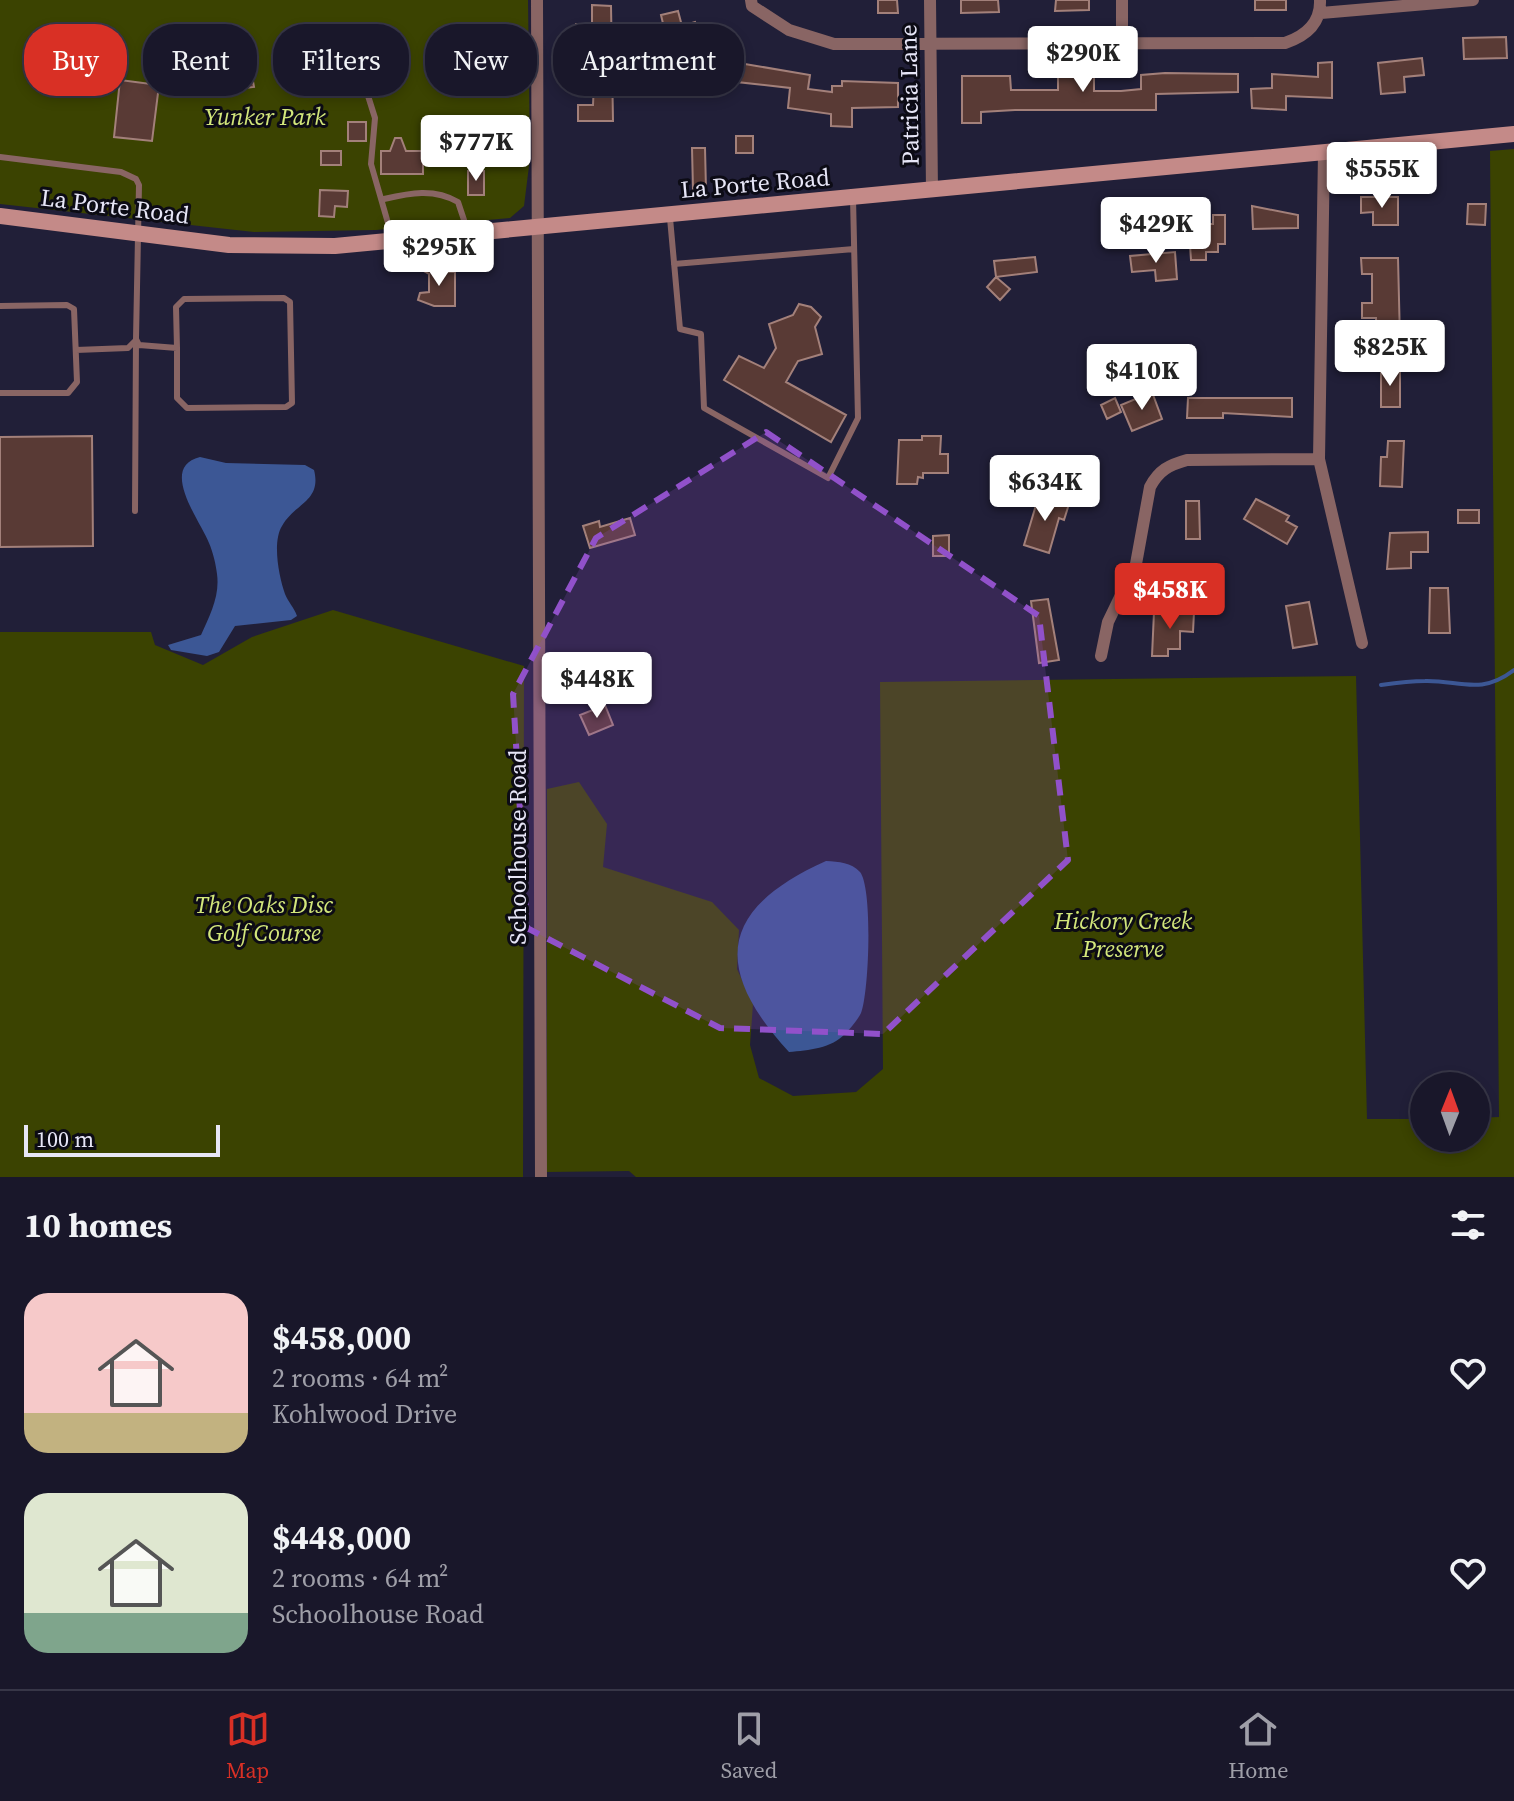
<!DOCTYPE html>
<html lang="en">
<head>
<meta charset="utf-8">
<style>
	body { margin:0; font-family:"Source Serif 4",serif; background:#262436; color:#f1f3f6; height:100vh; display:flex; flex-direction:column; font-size:30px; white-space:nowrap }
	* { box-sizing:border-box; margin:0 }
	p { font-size:26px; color:#9f9fa8 }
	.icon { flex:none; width:44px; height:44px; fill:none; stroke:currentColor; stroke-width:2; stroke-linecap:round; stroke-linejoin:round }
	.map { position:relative; height:1177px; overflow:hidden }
	.panel { display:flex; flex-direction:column; background:#19172a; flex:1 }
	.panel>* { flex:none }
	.hud { position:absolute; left:24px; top:24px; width:800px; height:72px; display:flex; gap:16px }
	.needle { width:52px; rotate:1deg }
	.buttons { position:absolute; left:1410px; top:1072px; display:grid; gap:16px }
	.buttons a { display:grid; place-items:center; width:80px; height:80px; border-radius:50%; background:#19172a; box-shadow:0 4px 12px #0003,0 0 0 2px #373647; font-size:40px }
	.scale { position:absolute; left:24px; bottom:20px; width:196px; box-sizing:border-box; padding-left:8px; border:4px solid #e7e6f7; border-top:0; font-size:22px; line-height:28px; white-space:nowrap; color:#e7e6f7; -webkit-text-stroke:6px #0c0b15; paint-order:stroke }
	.price { position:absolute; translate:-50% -68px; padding:0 18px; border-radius:8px; background:#fff; color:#222; font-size:26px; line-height:52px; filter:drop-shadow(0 2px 4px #0008) }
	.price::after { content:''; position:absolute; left:50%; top:48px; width:24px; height:18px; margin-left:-12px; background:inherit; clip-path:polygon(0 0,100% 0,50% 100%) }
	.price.active { background:#d93025; color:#fff }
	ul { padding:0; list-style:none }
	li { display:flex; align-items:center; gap:24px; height:200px; padding:0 24px }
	li span { display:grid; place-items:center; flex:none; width:224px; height:160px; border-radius:24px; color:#555 }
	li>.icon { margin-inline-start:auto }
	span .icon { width:96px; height:96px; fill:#fffc; stroke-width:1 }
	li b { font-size:34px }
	h2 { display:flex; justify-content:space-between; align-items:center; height:96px; padding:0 24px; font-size:34px }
	.chip { padding:0 28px; border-radius:32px; background:#19172a; box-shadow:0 4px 12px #0003,0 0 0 2px #373647; font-size:28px; line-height:72px }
	.chip.active { background:#d93025; color:#fff }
	.tab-bar { display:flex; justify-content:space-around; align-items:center; height:112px; border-top:2px solid #373647; background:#19172a; font-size:22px; color:#9f9fa8 }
	.tab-bar a { display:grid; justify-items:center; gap:4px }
	.tab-bar .active { color:#d93025 }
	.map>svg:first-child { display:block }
	.green { fill:#3b4301 }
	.water { fill:#3c5795 }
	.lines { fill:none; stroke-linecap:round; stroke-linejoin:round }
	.stream { stroke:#3c5795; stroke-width:4 }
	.building { fill:#593a35; stroke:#a3807a; stroke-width:2 }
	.lane { stroke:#896564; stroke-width:6 }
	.street { stroke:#896564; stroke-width:12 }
	.secondary { stroke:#c48a88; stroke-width:16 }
	.marked { fill:#9151ca; fill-opacity:0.2; stroke:#9151ca; stroke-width:6; stroke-dasharray:16 10; stroke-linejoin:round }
	.labels { text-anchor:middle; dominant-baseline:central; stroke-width:6; stroke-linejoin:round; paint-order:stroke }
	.street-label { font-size:24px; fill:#e7e6f7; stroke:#0c0b15 }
	.park-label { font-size:24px; font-style:italic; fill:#d3e77b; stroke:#0c0b15 }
</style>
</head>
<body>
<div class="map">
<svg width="1514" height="1177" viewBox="0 0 1514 1177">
	<rect width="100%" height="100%" fill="#211f38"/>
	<path class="green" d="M0,0H528L530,158L524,206L510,218L376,230L254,232L0,204Z
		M1514,149V1177H636L629,1171L547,1172V789L579,782L607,824L603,867L712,902L739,930L737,969L753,1004L750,1045L759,1078L793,1096L856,1092L883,1069L880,682L1356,676L1367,1119H1424V1138H1476V1118L1499,1117L1490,151Z
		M333,610L524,666L523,1177H0V632H151L155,645L203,665L252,637Z"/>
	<path class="water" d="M200,457L226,463L305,465L314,470C322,501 295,503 282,526C272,542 279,577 285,594C288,602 294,607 297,616L291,620L235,626L219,652L207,656L171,650L168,645L201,635C210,615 220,596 217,574C216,565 213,552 209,543C201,522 158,467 200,457Z
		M826,861C839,862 851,862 860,872C873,888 869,994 861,1013C858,1019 851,1028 846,1033C831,1049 809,1050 789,1052C712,968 719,909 826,861Z"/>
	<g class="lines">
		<path class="stream" d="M1381,685C1395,683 1410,681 1425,681C1459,680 1480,696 1514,670"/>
	</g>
	<path class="building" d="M878,0H897L898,13H878Z
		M961,0H998L999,12L961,13Z
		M1056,0H1089V10L1055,11Z
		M1255,0H1286V10H1255Z
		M592,5L611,6L613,121H578V105H593L594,82H577V65H593V41H576V24H592Z
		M678,11L682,26L695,22L699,38L668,45L661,15Z
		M1506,37L1507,58L1464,59L1463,38Z
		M711,52L725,62L706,88L698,82L695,86L676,71L687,58L699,67Z
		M1422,58L1424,75L1404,77L1405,92L1381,94L1378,63Z
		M1332,62V98L1286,96V110L1252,108L1251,89L1272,88V74L1318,77V63Z
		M739,63L810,75L808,89L832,92V86H842V81L898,83V107L852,108V127L831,126V114L788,108L790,88L737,82Z
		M340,66V91L301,92V67Z
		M251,70L254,87L219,91L217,74Z
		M1165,73L1238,74V92L1156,94V110H1015L981,112V123H962V76H1010L1011,90H1058V76L1094,77V91H1121L1141,89V75Z
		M120,80L159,85L152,141L114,137Z
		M348,122H366V141H348Z
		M424,124H458V140H424Z
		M736,136H753V153H736Z
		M395,138H401L406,151H423V174H381V151H390Z
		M692,148H705L706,190H693Z
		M321,151H341V165H321Z
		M468,171H484V195H468Z
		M320,190L348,191L347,207L335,206L334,217L319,216Z
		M1361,197H1398V225H1373V212L1361,213Z
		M1468,204H1486L1485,225L1467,224Z
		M1252,206L1298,215V228L1253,229Z
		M1213,215H1225V244H1218V252H1206V260H1191L1190,245H1198L1197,232H1203V224H1213Z
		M1175,252L1177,279L1156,281L1155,270L1132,272L1130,256Z
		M1035,257L1037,272L996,277L994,261Z
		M1361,258H1398L1400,340H1377L1376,318H1362V303H1372V274H1362Z
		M426,262L434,272H455V306H434L418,300L420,293L429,292V274L420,269Z
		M996,277L1010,289L1000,300L987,287Z
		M799,304L811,307L821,317L815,327L822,354L798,361L786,382L846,415L831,442L724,380L739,356L764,368L776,348L769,324L793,315Z
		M1381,368H1400V407H1381Z
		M1152,392L1162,419L1132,431L1121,405Z
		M1115,398L1121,412L1107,419L1101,405Z
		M1188,398H1292V417L1223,413V418H1187Z
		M92,436L93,546L0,547V437Z
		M922,436H941L940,454H948V473H923V478L918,477L917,484H897L899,440H922Z
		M1388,441H1404L1402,487L1380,486L1381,457H1387Z
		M1039,495L1069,504L1064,520L1059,518L1049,553L1024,545Z
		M1256,499L1289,516L1286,521L1297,527L1287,544L1244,519Z
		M1186,501H1199L1200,539H1186Z
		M1458,510H1479V523H1458Z
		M630,518L635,535L590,548L583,526L599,521L600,527Z
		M1428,532V552H1411V568L1387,569L1390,533Z
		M949,535V556H933V536Z
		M1430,588H1448L1450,633H1429Z
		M1048,599L1059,660L1039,663L1031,601Z
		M1309,602L1317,644L1293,648L1286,606Z
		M1154,612H1194L1193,632L1180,631V649H1168V656H1152Z
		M605,705L613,725L589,735L580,715Z"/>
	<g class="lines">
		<path class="lane" d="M274,57L334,54L358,64L375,118L371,164L392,237
			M0,157L121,172L136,179L139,185L136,339L139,345L177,348L176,307L184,299L284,298L290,302L292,403L286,407L187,408L177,398V348
			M384,199C410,193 434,188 458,202L468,232
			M670,218L680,329L701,334L704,408L828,478L858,418L853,198
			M674,264L854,249
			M0,306L67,305L74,309L77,382L68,393H0
			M76,350L128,348L134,342
			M135,511L136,339"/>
		<path class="street" d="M537,0L541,1177
			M751,0L752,6L789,30L834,44L1285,43C1306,36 1321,23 1320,0
			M930,0L932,191
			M1122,0V43
			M1321,13L1473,0
			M1324,153L1319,459L1362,643
			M1101,656L1108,622L1136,564L1150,487C1159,470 1169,465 1187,460L1319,459"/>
		<path class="secondary" d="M0,216L229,245L335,246L1514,134"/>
	</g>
	<path class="marked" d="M766,432L1039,616L1068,860L883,1034L720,1028L527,928L513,694L596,538Z"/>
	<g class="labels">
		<g class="street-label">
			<text transform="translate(909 95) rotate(-91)">Patricia Lane</text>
			<text transform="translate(755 183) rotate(-5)">La Porte Road</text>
			<text transform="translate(115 206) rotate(7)">La Porte Road</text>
			<text transform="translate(517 847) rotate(-90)">Schoolhouse Road</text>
		</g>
		<g class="park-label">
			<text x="265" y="116">Yunker Park</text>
			<text x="264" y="904">The Oaks Disc<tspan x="264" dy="28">Golf Course</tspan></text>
			<text x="1123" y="920">Hickory Creek<tspan x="1123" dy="28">Preserve</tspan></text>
		</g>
	</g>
</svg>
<div class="buttons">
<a><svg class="needle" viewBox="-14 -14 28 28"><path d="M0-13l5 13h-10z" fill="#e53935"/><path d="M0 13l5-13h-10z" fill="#9f9fa8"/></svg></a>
</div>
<div class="scale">100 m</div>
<b class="price" style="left:1083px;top:94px">$290K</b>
<b class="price" style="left:476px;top:183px">$777K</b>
<b class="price" style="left:1382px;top:210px">$555K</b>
<b class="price" style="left:1156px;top:265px">$429K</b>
<b class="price" style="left:439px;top:288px">$295K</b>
<b class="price" style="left:1390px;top:388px">$825K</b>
<b class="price" style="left:1142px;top:412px">$410K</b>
<b class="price" style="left:1045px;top:523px">$634K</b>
<b class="price active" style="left:1170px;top:631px">$458K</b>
<b class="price" style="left:597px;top:720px">$448K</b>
<div class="hud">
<a class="chip active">Buy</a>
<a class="chip">Rent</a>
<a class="chip">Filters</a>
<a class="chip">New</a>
<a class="chip">Apartment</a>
</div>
</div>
<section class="panel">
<h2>10 homes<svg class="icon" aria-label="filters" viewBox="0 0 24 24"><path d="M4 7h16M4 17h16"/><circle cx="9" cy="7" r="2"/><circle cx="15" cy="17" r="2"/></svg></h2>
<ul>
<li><span style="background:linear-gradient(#f6c9c9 75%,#c2b280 0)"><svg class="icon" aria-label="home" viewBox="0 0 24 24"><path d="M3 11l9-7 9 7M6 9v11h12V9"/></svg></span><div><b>$458,000</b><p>2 rooms · 64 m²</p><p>Kohlwood Drive</p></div><svg class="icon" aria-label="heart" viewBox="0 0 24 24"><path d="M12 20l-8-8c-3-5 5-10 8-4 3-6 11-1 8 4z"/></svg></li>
<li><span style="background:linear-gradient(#dfe7d0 75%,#7fa58c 0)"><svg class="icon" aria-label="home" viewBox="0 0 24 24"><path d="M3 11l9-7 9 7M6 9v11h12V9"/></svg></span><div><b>$448,000</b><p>2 rooms · 64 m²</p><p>Schoolhouse Road</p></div><svg class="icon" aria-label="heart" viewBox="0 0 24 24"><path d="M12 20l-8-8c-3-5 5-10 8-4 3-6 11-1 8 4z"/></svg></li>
</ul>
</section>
<nav class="tab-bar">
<a class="active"><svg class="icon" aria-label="map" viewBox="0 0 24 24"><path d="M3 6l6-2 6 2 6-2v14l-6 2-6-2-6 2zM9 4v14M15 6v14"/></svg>Map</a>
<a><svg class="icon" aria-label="saved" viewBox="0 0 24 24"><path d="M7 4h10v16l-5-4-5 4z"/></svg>Saved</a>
<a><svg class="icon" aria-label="home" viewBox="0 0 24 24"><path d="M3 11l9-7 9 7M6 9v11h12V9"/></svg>Home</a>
</nav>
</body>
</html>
